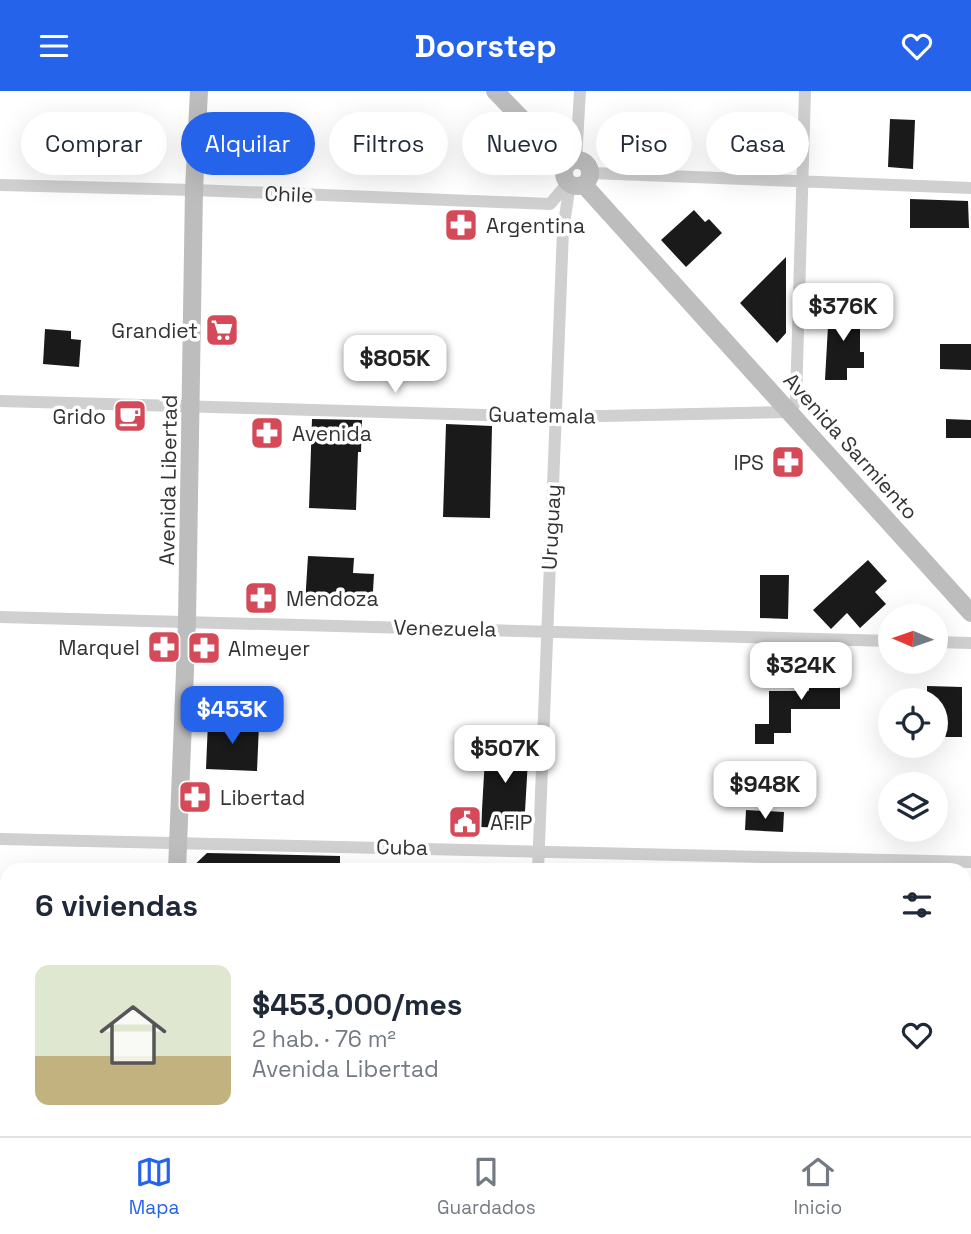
<!DOCTYPE html>
<html lang="es">
<head>
<meta charset="utf-8">
<style>
	body { margin:0; font-family:"Space Grotesk",sans-serif; background:#f2f2f3; color:#1f2937; height:100vh; display:flex; flex-direction:column; font-size:26px; white-space:nowrap }
	* { box-sizing:border-box; margin:0 }
	p { font-size:23px; color:#747a83 }
	.icon { flex:none; width:38px; height:38px; fill:none; stroke:currentColor; stroke-width:2; stroke-linecap:round; stroke-linejoin:round }
	.map { position:relative; flex:1; overflow:hidden }
	.panel { position:absolute; left:0px; top:772px; width:971px; height:275px; display:flex; flex-direction:column; background:#fff; border-radius:21px 21px 0 0; box-shadow:0 7px 28px #0002 }
	.panel>* { flex:none }
	.top-card { position:absolute; left:21px; top:21px; width:929px; height:63px; display:flex; gap:14px }
	.needle { width:46px; rotate:272deg }
	.buttons { position:absolute; left:878px; top:513px; display:grid; gap:14px }
	.buttons a { display:grid; place-items:center; width:70px; height:70px; border-radius:50%; background:#fff; box-shadow:0 7px 28px #0002; font-size:35px }
	.price { position:absolute; translate:-50% -60px; padding:0 16px; border-radius:14px; background:#fff; color:#222; font-size:23px; line-height:46px; filter:drop-shadow(0 2px 4px #0008) }
	.price::after { content:''; position:absolute; left:50%; top:42px; width:21px; height:16px; margin-left:-10px; background:inherit; clip-path:polygon(0 0,100% 0,50% 100%) }
	.price.active { background:#2563eb; color:#fff }
	ul { padding:0; list-style:none }
	li { display:flex; align-items:center; gap:21px; height:175px; padding:0 35px }
	li+li { border-top:2px solid #e0e1e3 }
	li span { display:grid; place-items:center; flex:none; width:196px; height:140px; border-radius:14px; color:#555 }
	li>.icon { margin-inline-start:auto }
	span .icon { width:84px; height:84px; fill:#fffc; stroke-width:1 }
	li b { font-size:30px }
	h2 { display:flex; justify-content:space-between; align-items:center; height:84px; padding:0 35px; font-size:30px }
	.chip { padding:0 24px; border-radius:32px; background:#fff; box-shadow:0 7px 28px #0002; font-size:24px; line-height:63px }
	.chip.active { background:#2563eb; color:#fff }
	header { display:flex; justify-content:space-between; align-items:center; height:91px; padding:0 35px; background:#2563eb; color:#fff; font-size:32px; font-weight:700 }
	.dock { display:flex; justify-content:space-around; align-items:center; height:98px; border-top:2px solid #e0e1e3; background:#fff; font-size:19px; color:#747a83 }
	.dock a { display:grid; justify-items:center; gap:4px }
	.dock .active { color:#2563eb }
	.map>svg:first-child { display:block }
	.building { fill:#1a1a1a }
	.lines { fill:none; stroke-linecap:round; stroke-linejoin:round }
	.street { stroke:#d0d0d0; stroke-width:12 }
	.secondary { stroke:#bdbdbd; stroke-width:18 }
	.labels { text-anchor:middle; dominant-baseline:central; stroke-width:7; stroke-linejoin:round; paint-order:stroke }
	.street-label { font-size:21px; fill:#333; stroke:#fff }
	.poi-label { font-size:21px; fill:#333; stroke:#fff; text-anchor:start }
</style>
</head>
<body>
<header><svg class="icon" aria-label="menu" viewBox="0 0 24 24"><path d="M4 6h16M4 12h16M4 18h16"/></svg>Doorstep<svg class="icon" aria-label="heart" viewBox="0 0 24 24"><path d="M12 20l-8-8c-3-5 5-10 8-4 3-6 11-1 8 4z"/></svg></header>
<div class="map">
<svg width="971" height="1045" viewBox="0 0 971 1045">
	<rect width="100%" height="100%" fill="#fff"/>
	<path class="building" d="M890,28L915,29L913,78L888,76Z
		M910,108L968,110L969,137H910Z
		M694,119L705,131L709,128L722,142L686,176L661,149Z
		M786,166V242L777,252L740,212Z
		M829,217H860V261H864V277H847V289H825Z
		M45,238L71,240V248L81,249L79,276L43,273Z
		M940,253H971V279L940,278Z
		M312,328L362,329L361,361H358L356,419L309,417Z
		M946,328L971,329V347H946Z
		M446,333L492,335L490,427L443,426Z
		M308,465L354,467L353,482L374,483L372,517L305,513Z
		M868,469L887,490L875,501L886,513L860,537L847,522L831,538L813,519Z
		M760,484H789L788,528L760,527Z
		M815,572H840V618H791V642H774V653H755V633H769V600H809V590H815Z
		M927,595L962,596V646H936V609H927Z
		M208,631L259,633L257,680L206,678Z
		M486,649L529,651L524,738L481,736Z
		M746,719L784,721L783,741L745,739Z
		M207,762L340,765V779H189Z"/>
	<g class="lines">
		<path class="street" d="M576,69L580,0
			M591,82L971,97
			M0,94L194,99L550,113L568,92
			M0,310L557,326L791,321L796,309L805,0
			M0,526L891,550
			M936,551L971,552
			M0,748L971,771
			M538,779L563,139L570,93
			M0,964L7,965
			M964,999H971
			M526,1045V1040
			M955,1045V1040"/>
		<path class="secondary" d="M495,0L551,58L569,72
			M564 82a13 13 0 1 1 26 0a13 13 0 1 1-26 0Z
			M584,94L971,522
			M177,779L187,530L194,99L199,0
			M166,1045L167,1040"/>
	</g>
	<defs>
		<symbol id="pharmacy-square" viewBox="-11 -11 22 22"><rect x="-9" y="-9" width="18" height="18" rx="4" fill="#d54a58" stroke="#fff"/><path d="M-2-6h4v4h4v4h-4v4h-4v-4h-4v-4h4Z" fill="#fff"/></symbol>
		<symbol id="supermarket-square" viewBox="-11 -11 22 22"><rect x="-9" y="-9" width="18" height="18" rx="4" fill="#d54a58" stroke="#fff"/><path d="M-6-5.5h2.5l.6 2H6L4.5 2H-2.5L-4.4-4H-6ZM-1.5 3.2a1.3 1.3 0 1 0 .1 0ZM3 3.2a1.3 1.3 0 1 0 .1 0Z" fill="#fff"/></symbol>
		<symbol id="cafe-square" viewBox="-11 -11 22 22"><rect x="-9" y="-9" width="18" height="18" rx="4" fill="#d54a58" stroke="#fff"/><path d="M-5.5-4.5H6V0H3Q3 3.5 0 3.5H-2.5Q-5.5 3.5-5.5 0ZM3-3.2v2h1.7v-2ZM-6 4.5H4V6H-6Z" fill="#fff"/></symbol>
		<symbol id="civic-square" viewBox="-11 -11 22 22"><rect x="-9" y="-9" width="18" height="18" rx="4" fill="#d54a58" stroke="#fff"/><path d="M-.6-6.5H3V-4.5H.6V-3L4-1V1h2V6H-6V1h2V-1L-.6-3ZM-1.2 2.5V6h2.4V2.5Z" fill="#fff"/></symbol>
	</defs>
	<g fill-rule="evenodd">
		<use href="#pharmacy-square" x="442" y="115" width="38" height="38"/>
		<use href="#supermarket-square" x="203" y="220" width="38" height="38"/>
		<use href="#cafe-square" x="111" y="306" width="38" height="38"/>
		<use href="#pharmacy-square" x="248" y="323" width="38" height="38"/>
		<use href="#pharmacy-square" x="769" y="352" width="38" height="38"/>
		<use href="#pharmacy-square" x="242" y="488" width="38" height="38"/>
		<use href="#pharmacy-square" x="145" y="537" width="38" height="38"/>
		<use href="#pharmacy-square" x="185" y="538" width="38" height="38"/>
		<use href="#pharmacy-square" x="176" y="687" width="38" height="38"/>
		<use href="#civic-square" x="446" y="712" width="38" height="38"/>
	</g>
	<g class="labels">
		<g class="street-label">
			<text transform="translate(289 103) rotate(2)">Chile</text>
			<text transform="translate(542 324) rotate(1)">Guatemala</text>
			<text transform="translate(851 355) rotate(48)">Avenida Sarmiento</text>
			<text transform="translate(168 389) rotate(-89)">Avenida Libertad</text>
			<text transform="translate(551 436) rotate(-87)">Uruguay</text>
			<text transform="translate(445 537) rotate(1)">Venezuela</text>
			<text transform="translate(402 756) rotate(1)">Cuba</text>
		</g>
		<g class="poi-label">
			<text x="486" y="134">Argentina</text>
			<text x="198" y="239" text-anchor="end">Grandiet</text>
			<text x="106" y="325" text-anchor="end">Grido</text>
			<text x="292" y="342">Avenida</text>
			<text x="764" y="371" text-anchor="end">IPS</text>
			<text x="286" y="507">Mendoza</text>
			<text x="140" y="556" text-anchor="end">Marquel</text>
			<text x="228" y="557">Almeyer</text>
			<text x="220" y="706">Libertad</text>
			<text x="490" y="731">AFIP</text>
		</g>
	</g>
</svg>
<div class="buttons">
<a><svg class="needle" viewBox="-14 -14 28 28"><path d="M0-13l5 13h-10z" fill="#e53935"/><path d="M0 13l5-13h-10z" fill="#747a83"/></svg></a>
<a><svg class="icon" aria-label="locate" viewBox="0 0 24 24"><circle cx="12" cy="12" r="6"/><path d="M12 2v4M12 18v4M2 12h4M18 12h4"/></svg></a>
<a><svg class="icon" aria-label="layers" viewBox="0 0 24 24"><path d="M12 4l9 5-9 5-9-5zM3 14l9 5 9-5"/></svg></a>
</div>
<b class="price" style="left:843px;top:252px">$376K</b>
<b class="price" style="left:395px;top:304px">$805K</b>
<b class="price" style="left:801px;top:611px">$324K</b>
<b class="price active" style="left:232px;top:655px">$453K</b>
<b class="price" style="left:505px;top:694px">$507K</b>
<b class="price" style="left:765px;top:730px">$948K</b>
<div class="top-card">
<a class="chip">Comprar</a>
<a class="chip active">Alquilar</a>
<a class="chip">Filtros</a>
<a class="chip">Nuevo</a>
<a class="chip">Piso</a>
<a class="chip">Casa</a>
</div>
<section class="panel">
<h2>6 viviendas<svg class="icon" aria-label="filters" viewBox="0 0 24 24"><path d="M4 7h16M4 17h16"/><circle cx="9" cy="7" r="2"/><circle cx="15" cy="17" r="2"/></svg></h2>
<ul>
<li><span style="background:linear-gradient(#dfe7d0 65%,#c2b280 0)"><svg class="icon" aria-label="home" viewBox="0 0 24 24"><path d="M3 11l9-7 9 7M6 9v11h12V9"/></svg></span><div><b>$453,000/mes</b><p>2 hab. · 76 m²</p><p>Avenida Libertad</p></div><svg class="icon" aria-label="heart" viewBox="0 0 24 24"><path d="M12 20l-8-8c-3-5 5-10 8-4 3-6 11-1 8 4z"/></svg></li>
</ul>
</section>
</div>
<nav class="dock">
<a class="active"><svg class="icon" aria-label="map" viewBox="0 0 24 24"><path d="M3 6l6-2 6 2 6-2v14l-6 2-6-2-6 2zM9 4v14M15 6v14"/></svg>Mapa</a>
<a><svg class="icon" aria-label="saved" viewBox="0 0 24 24"><path d="M7 4h10v16l-5-4-5 4z"/></svg>Guardados</a>
<a><svg class="icon" aria-label="home" viewBox="0 0 24 24"><path d="M3 11l9-7 9 7M6 9v11h12V9"/></svg>Inicio</a>
</nav>
</body>
</html>
